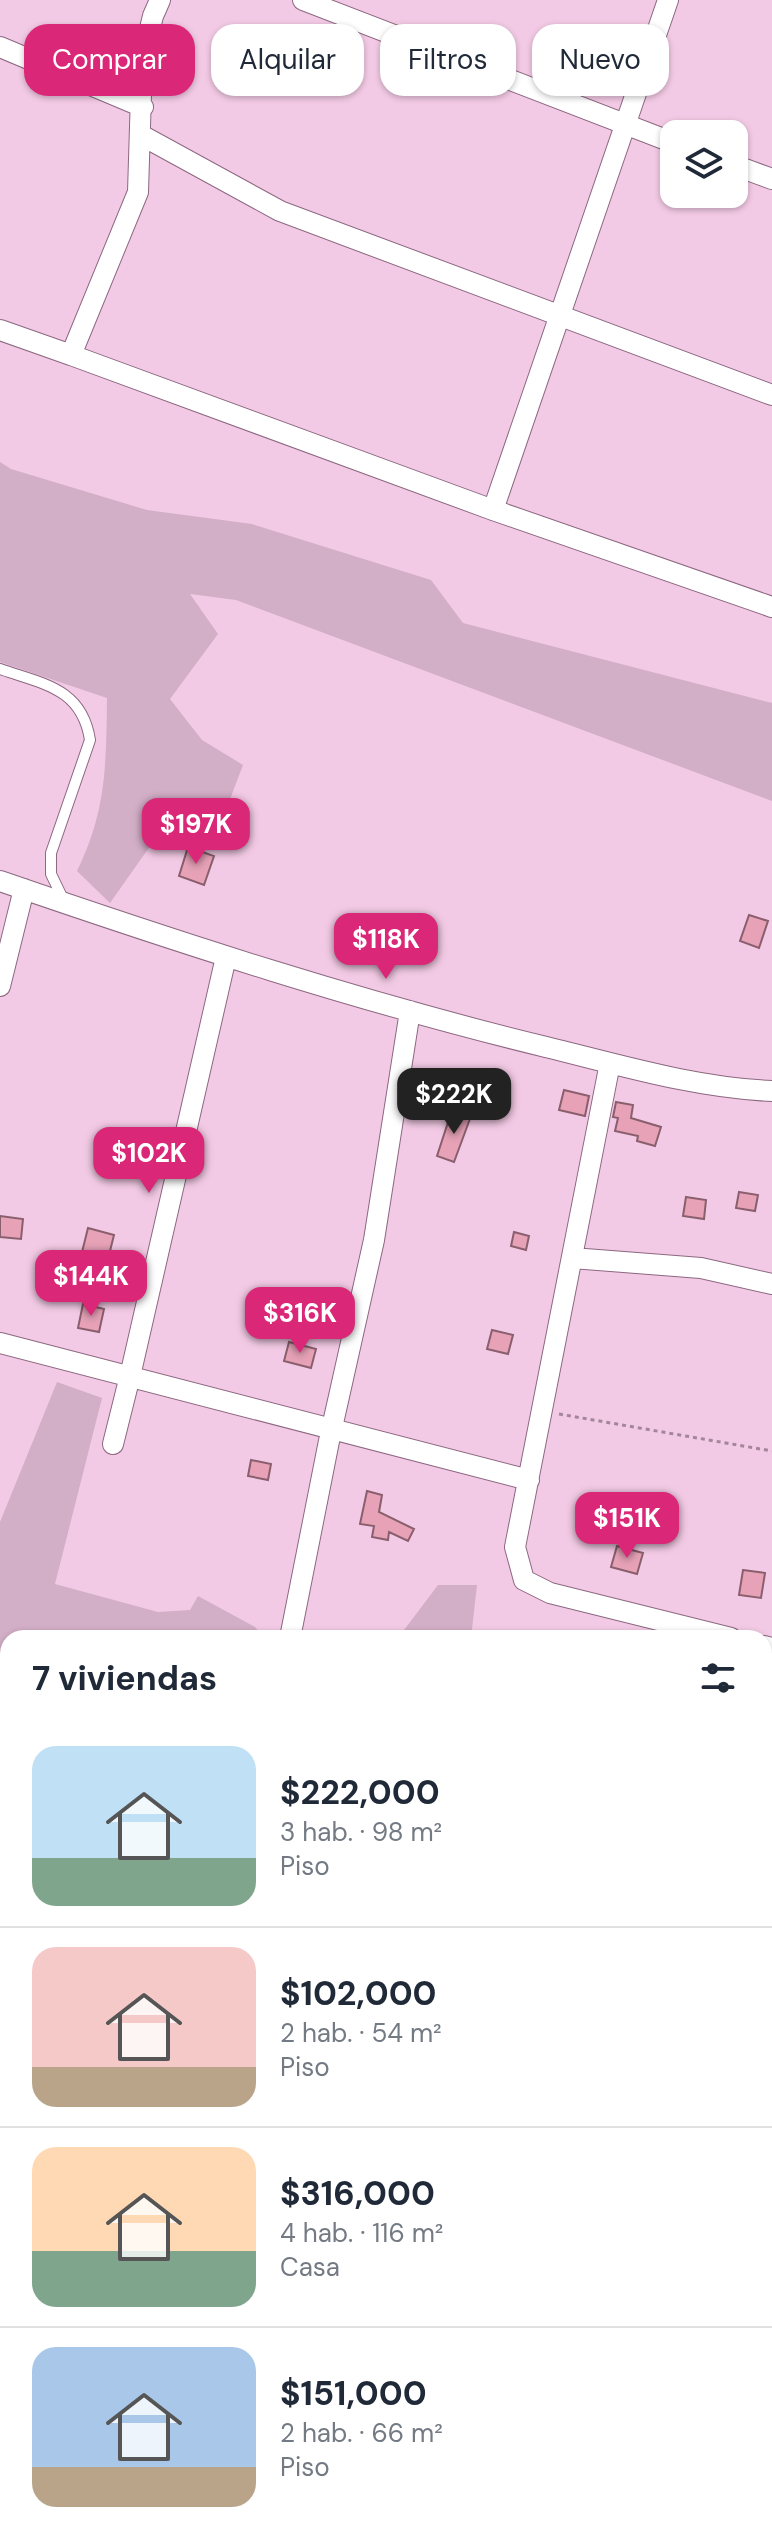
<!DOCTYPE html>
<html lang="es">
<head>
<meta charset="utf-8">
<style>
	body { margin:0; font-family:"DM Sans",sans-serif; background:#f6f6f7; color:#1f2937; height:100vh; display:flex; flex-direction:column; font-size:30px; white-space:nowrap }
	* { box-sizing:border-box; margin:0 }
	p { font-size:26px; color:#747a83 }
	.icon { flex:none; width:44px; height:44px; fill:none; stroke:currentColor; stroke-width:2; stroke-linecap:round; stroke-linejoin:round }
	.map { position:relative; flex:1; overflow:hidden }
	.sheet { position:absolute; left:0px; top:1630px; width:772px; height:912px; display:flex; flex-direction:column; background:#fff; border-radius:24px 24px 0 0; box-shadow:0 2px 6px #0004 }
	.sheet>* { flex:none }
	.hud { position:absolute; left:24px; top:24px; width:724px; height:72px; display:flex; gap:16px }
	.buttons { position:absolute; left:660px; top:120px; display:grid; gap:16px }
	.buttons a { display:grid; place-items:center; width:88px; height:88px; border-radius:16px; background:#fff; box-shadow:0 2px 6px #0004; font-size:40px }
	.price { position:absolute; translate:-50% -68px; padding:0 18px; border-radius:16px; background:#db2777; color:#fff; font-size:26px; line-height:52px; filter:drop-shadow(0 2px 4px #0008) }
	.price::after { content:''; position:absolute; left:50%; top:48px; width:24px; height:18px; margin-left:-12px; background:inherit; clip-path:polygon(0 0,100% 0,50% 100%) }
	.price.selected { background:#222; color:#fff }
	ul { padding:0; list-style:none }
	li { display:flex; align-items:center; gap:24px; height:200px; padding:0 32px }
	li+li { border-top:2px solid #e0e1e3 }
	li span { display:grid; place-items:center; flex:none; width:224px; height:160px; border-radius:24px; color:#555 }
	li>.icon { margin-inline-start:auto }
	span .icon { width:96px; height:96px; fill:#fffc; stroke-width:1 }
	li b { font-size:34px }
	h2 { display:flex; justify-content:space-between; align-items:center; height:96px; padding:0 32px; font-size:34px }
	.pill { padding:0 28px; border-radius:24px; background:#fff; box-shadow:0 2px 6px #0004; font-size:28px; line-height:72px }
	.pill.selected { background:#db2777; color:#fff }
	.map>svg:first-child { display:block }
	.green { fill:#d3aec7 }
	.building { fill:#e7a2b8; stroke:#8a5f6d; stroke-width:2 }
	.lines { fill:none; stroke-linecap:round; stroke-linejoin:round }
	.lane-casing { stroke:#8c6881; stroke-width:12 }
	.street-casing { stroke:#8c6881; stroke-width:22 }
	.path { stroke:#a4869a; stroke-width:3; stroke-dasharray:4 4; stroke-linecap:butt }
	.lane { stroke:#fff; stroke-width:10 }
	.street { stroke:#fff; stroke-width:20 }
</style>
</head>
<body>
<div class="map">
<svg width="772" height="2542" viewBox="0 0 772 2542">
	<rect width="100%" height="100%" fill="#f3cae5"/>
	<path class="green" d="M0,462L11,469L147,510L252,524L431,580L463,623L772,703V801L236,600L190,594L218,634L170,699L202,740L243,765L224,815L177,808L110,903L77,871C107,810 106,763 107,698L0,662Z
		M57,1382L102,1398L55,1584L158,1612L190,1610L198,1596L255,1627L264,1638H8V1669L0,1663V1522Z
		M438,1585H477L471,1638H398Z"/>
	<path class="building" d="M188,847L214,856L204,885L179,876Z
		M749,915L768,921L759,948L740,941Z
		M564,1090L589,1096L585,1116L559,1110Z
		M616,1102L633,1105L631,1118L661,1127L655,1146L637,1141L638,1136L615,1131L618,1118L613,1117Z
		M452,1110L471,1116L454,1162L437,1156Z
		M739,1192L758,1195L755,1211L736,1208Z
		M686,1197L706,1200L704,1219L683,1216Z
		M0,1216L23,1219L21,1239L0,1237Z
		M88,1228L114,1235L108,1259L82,1252Z
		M514,1232L529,1236L526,1250L511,1246Z
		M83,1304L104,1309L99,1332L78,1328Z
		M492,1330L513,1335L508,1354L487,1349Z
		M289,1342L316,1349L311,1368L284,1361Z
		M251,1460L271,1464L268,1480L248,1476Z
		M367,1491L382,1495L379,1512L414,1529L408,1541L389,1532L388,1540L372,1537L374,1526L360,1524Z
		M617,1546L643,1553L637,1574L611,1567Z
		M743,1570L765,1573L761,1598L739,1595Z"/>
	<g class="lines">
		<defs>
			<path id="lane" d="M0,669C43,684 82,688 90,740L51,853V874L64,901"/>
			<path id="street" d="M160,0L153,16L142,61L138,192L71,355L493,510L772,607
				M303,0L674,143
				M0,47L143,107
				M141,135L280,211L772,395
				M734,165L772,179
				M0,330L71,355
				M493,510L668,0
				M0,881C180,943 361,1002 546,1047C620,1065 696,1088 772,1091
				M0,986L24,889
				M610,1063L515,1547L524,1580L550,1593L731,1638
				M572,1258L701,1268L772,1284
				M0,1343L529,1480
				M113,1444L130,1376L226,957
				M290,1638L329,1441L374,1240L410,1011
				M764,1646L772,1648
				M0,1798L8,1801
				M764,2150L772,2066
				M764,2269L772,2309
				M0,2497L8,2500
				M115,2534L141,2542"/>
		</defs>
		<use href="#lane" class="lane-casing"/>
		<use href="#street" class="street-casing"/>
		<path class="path" d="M559,1414L772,1451
			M764,2183L772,2182
			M0,2184L8,2187
			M764,2407L772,2405"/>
		<use href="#lane" class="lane"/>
		<use href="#street" class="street"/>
	</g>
</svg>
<div class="buttons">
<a><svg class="icon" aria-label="layers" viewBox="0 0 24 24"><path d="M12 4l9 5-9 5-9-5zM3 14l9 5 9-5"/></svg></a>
</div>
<b class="price" style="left:196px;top:866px">$197K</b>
<b class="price" style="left:386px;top:981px">$118K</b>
<b class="price selected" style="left:454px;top:1136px">$222K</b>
<b class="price" style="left:149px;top:1195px">$102K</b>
<b class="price" style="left:91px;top:1318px">$144K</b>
<b class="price" style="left:300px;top:1355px">$316K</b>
<b class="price" style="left:627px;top:1560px">$151K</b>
<div class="hud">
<a class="pill selected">Comprar</a>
<a class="pill">Alquilar</a>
<a class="pill">Filtros</a>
<a class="pill">Nuevo</a>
</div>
<section class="sheet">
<h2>7 viviendas<svg class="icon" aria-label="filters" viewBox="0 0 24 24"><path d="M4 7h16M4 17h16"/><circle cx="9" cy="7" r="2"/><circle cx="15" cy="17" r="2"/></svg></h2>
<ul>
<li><span style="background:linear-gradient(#bfe0f5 70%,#7fa58c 0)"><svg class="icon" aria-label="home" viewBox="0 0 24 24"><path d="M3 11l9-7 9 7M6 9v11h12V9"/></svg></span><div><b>$222,000</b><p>3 hab. · 98 m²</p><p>Piso</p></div></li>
<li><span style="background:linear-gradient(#f6c9c9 75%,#b9a48a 0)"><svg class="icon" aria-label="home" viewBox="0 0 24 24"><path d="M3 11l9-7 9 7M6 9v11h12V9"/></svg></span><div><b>$102,000</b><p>2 hab. · 54 m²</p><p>Piso</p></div></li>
<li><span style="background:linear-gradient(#ffd9b3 65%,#7fa58c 0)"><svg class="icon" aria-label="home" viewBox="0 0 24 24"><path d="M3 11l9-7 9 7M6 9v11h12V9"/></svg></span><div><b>$316,000</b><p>4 hab. · 116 m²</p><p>Casa</p></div></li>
<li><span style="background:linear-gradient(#a9c7e8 75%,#b9a48a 0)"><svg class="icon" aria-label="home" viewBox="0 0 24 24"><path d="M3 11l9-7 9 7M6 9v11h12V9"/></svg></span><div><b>$151,000</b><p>2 hab. · 66 m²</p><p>Piso</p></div></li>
</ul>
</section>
</div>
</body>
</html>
